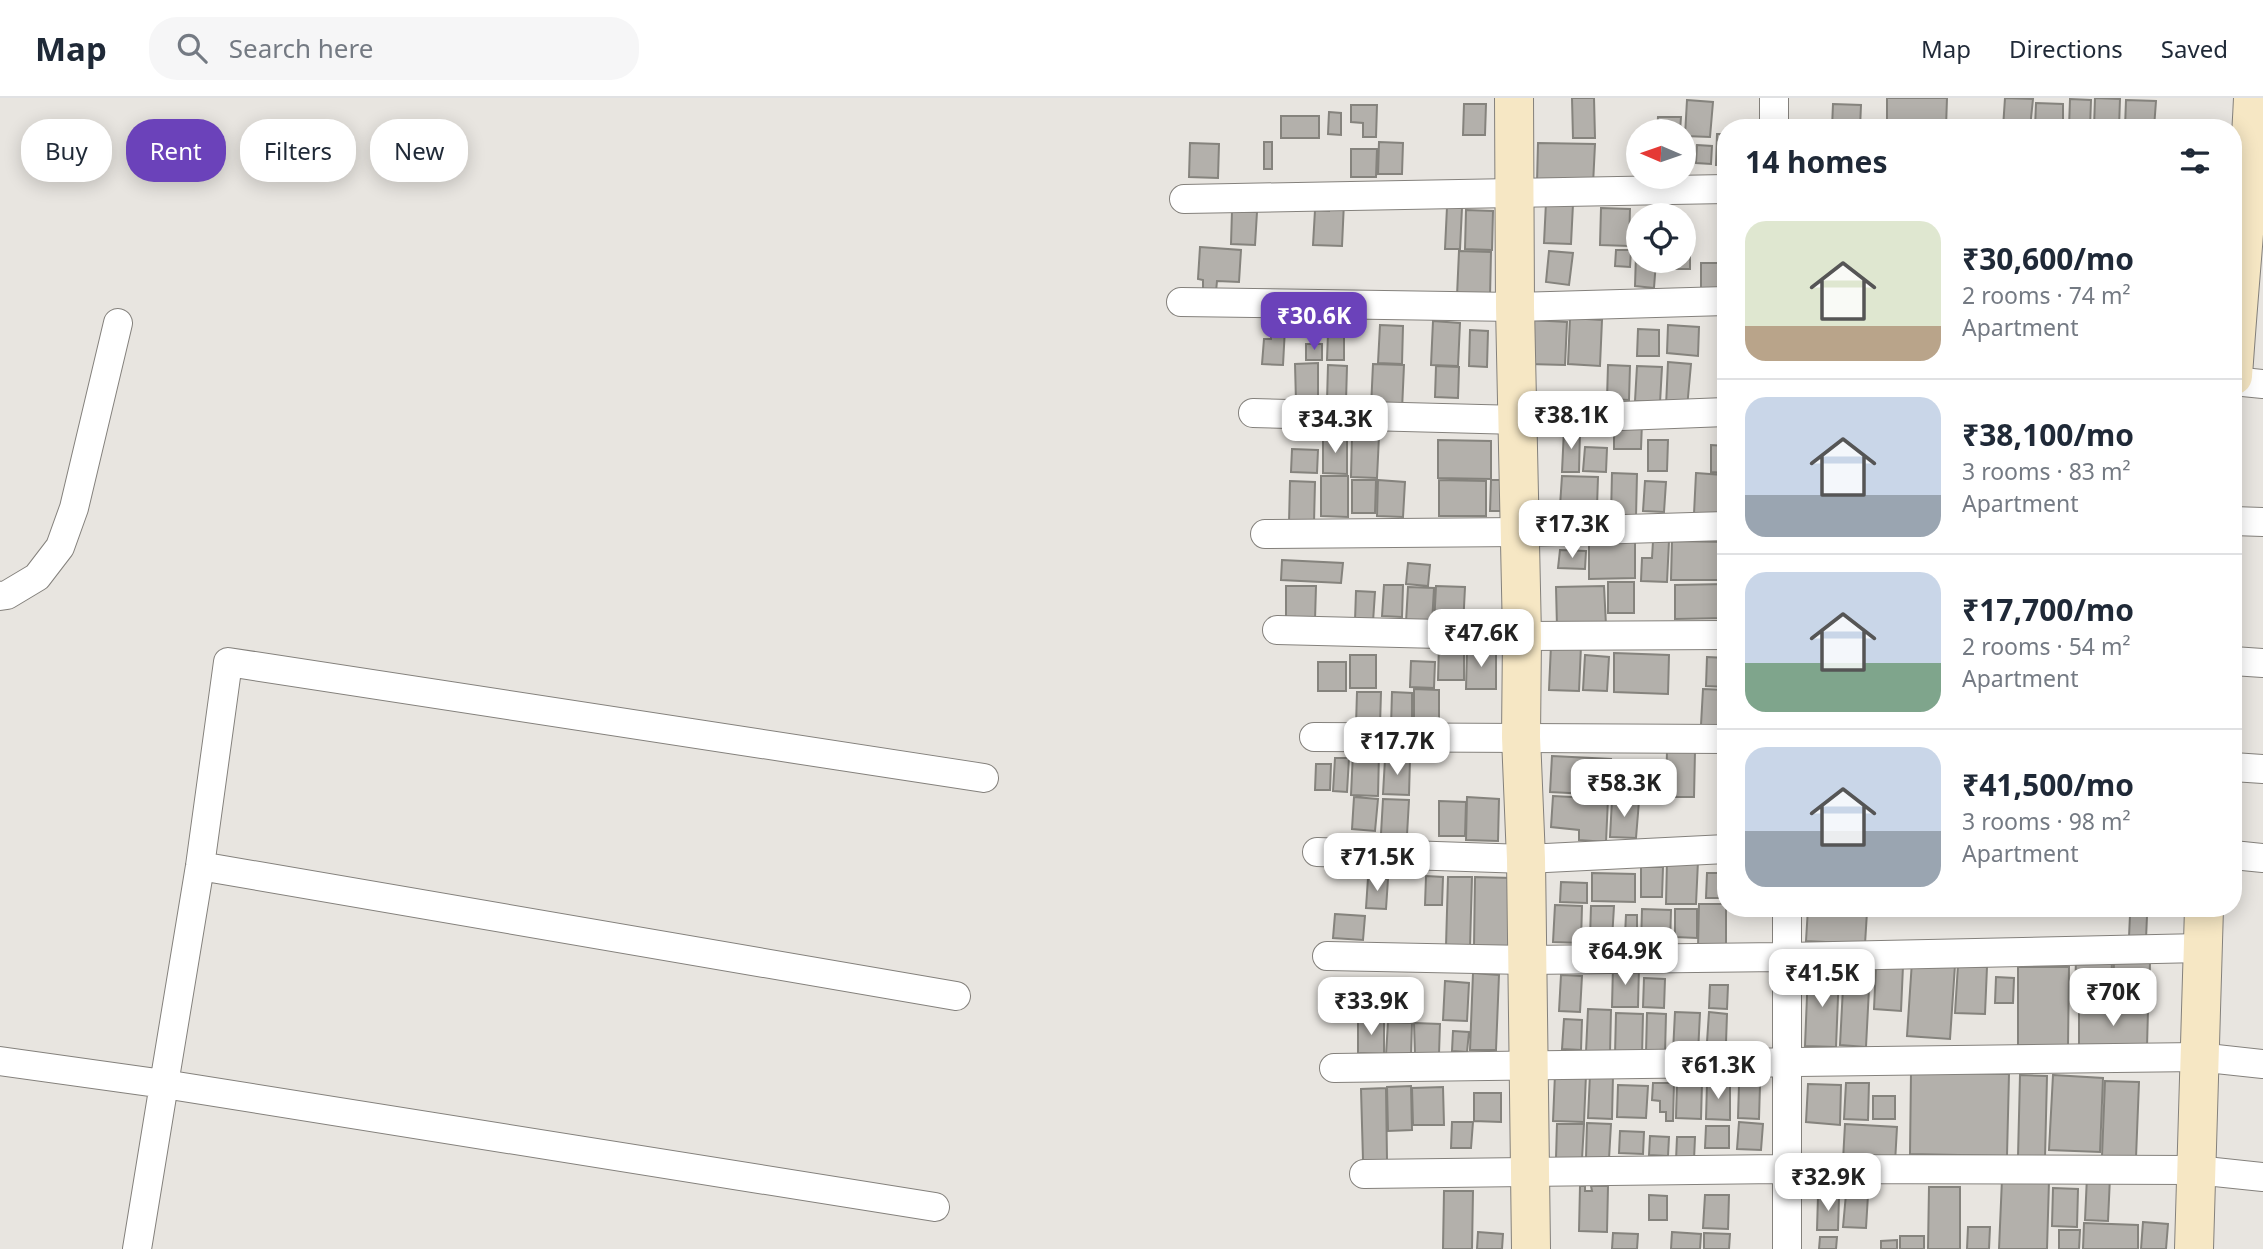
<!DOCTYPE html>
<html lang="en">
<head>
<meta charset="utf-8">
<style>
	body { margin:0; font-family:"Noto Sans",sans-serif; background:#f6f6f7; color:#1f2937; height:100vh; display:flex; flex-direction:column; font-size:26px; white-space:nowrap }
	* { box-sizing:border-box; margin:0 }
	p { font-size:23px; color:#747a83 }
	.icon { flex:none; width:38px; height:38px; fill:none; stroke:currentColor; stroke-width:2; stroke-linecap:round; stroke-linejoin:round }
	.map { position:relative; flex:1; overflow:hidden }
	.details { position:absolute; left:1717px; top:21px; width:525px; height:798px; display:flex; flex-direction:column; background:#fff; border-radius:28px; box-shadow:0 4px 18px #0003 }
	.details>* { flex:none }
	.top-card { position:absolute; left:21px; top:21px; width:665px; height:63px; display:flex; gap:14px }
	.needle { width:46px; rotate:272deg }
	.fabs { position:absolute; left:1626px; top:21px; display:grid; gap:14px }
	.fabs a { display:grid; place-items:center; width:70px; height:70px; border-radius:50%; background:#fff; box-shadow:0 4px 18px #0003; font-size:35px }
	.price { position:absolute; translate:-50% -60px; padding:0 16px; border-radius:14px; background:#fff; color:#222; font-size:23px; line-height:46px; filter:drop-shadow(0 2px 4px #0008) }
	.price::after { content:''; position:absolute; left:50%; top:42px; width:21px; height:16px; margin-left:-10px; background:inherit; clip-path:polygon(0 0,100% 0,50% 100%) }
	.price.current { background:#6b42ba; color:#fff }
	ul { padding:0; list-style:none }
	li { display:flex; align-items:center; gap:21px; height:175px; padding:0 28px }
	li+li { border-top:2px solid #e0e1e3 }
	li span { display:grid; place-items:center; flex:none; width:196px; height:140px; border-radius:21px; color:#555 }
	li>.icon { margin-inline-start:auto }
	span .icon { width:84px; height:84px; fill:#fffc; stroke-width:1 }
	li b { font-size:30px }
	h2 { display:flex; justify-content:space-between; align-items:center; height:84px; padding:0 28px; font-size:30px }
	.tag { padding:0 24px; border-radius:28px; background:#fff; box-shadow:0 4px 18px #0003; font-size:24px; line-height:63px }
	.tag.current { background:#6b42ba; color:#fff }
	header { display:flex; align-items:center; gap:42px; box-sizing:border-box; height:98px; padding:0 35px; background:#fff; border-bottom:2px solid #e0e1e3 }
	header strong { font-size:33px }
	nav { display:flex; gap:38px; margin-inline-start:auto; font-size:24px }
	.search { width:490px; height:63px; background:#f6f6f7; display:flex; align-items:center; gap:18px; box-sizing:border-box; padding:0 24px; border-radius:28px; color:#747a83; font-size:26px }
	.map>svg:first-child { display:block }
	.building { fill:#b3b0ab; stroke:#85837d; stroke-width:2 }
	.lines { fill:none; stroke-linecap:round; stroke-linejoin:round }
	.street-casing { stroke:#84817c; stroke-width:30 }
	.secondary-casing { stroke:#84817c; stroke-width:40 }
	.street { stroke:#fff; stroke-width:28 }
	.secondary { stroke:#f6e7c4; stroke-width:38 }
</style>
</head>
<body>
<header>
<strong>Map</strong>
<div class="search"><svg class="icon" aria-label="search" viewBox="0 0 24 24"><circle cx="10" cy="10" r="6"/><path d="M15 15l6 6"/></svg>Search here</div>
<nav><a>Map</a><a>Directions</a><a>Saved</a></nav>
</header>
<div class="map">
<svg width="2263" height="1151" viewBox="0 0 2263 1151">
	<rect width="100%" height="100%" fill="#e8e5e0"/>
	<path class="building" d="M1572,0H1594L1595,40H1573Z
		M1887,0H1947L1946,30H1887Z
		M2005,0L2033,1L2030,30H2003Z
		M2095,0L2120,1L2119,30H2094Z
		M2070,1L2091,2L2090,30H2069Z
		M1687,2L1713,4L1710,39L1685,38Z
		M2126,2L2156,3L2154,30H2125Z
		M2036,5L2063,6V30H2035Z
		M1464,6H1486L1485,37H1463Z
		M1833,6L1861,7L1860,30H1832Z
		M1351,7H1377L1376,39H1363V25L1351,24Z
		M1329,14L1341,15V37L1328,36Z
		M1281,18H1319V40H1281Z
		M1658,19H1681L1680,33H1657Z
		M1717,36H1726V67H1716Z
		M1264,44H1272V71H1264Z
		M1379,44L1403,45L1402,76H1378Z
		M1190,45L1219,46L1218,80L1189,79Z
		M1538,45L1595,46L1593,87L1537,85Z
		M1697,47L1712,48L1711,66L1696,65Z
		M1351,51H1377L1376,79H1351Z
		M1329,103L1344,104L1342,148L1313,147L1315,112L1329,113Z
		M1546,104L1573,106L1571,146L1544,145Z
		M1447,109L1462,110L1460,151H1445Z
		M1601,110L1630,111L1629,148L1600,147Z
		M1466,112L1493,113L1492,152L1465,151Z
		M1232,113L1257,114L1255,147L1231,146Z
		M1684,134H1693V148H1684Z
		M1200,149L1241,152L1239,184L1217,183L1216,194L1203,193V182L1198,181Z
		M1616,152H1631L1630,169L1615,168Z
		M1459,153L1491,154L1490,199L1457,198Z
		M1549,153L1573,155L1569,187L1546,184Z
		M1684,153H1690V171H1670V163H1684Z
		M1636,156L1638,163H1656L1654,190L1635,188Z
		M1701,165H1721V192H1701Z
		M1570,220L1602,222L1600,268L1568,266Z
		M1531,222L1567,224L1565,267L1529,266Z
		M1433,223L1460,225L1458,268L1431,267Z
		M1380,227L1403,228L1402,266L1378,265Z
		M1668,227L1699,229L1698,258L1667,255Z
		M1271,229L1285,230L1283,267L1262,266L1264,241H1271Z
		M1638,231L1659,232V258H1637Z
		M1470,232L1488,233L1487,269L1469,268Z
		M1328,235L1344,236V262H1327Z
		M1306,246H1322V262H1306Z
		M1668,264L1691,266L1687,310L1666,308Z
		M1318,265V304H1296L1295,266Z
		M1373,266L1404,267L1402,312L1371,310Z
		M1328,267L1347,268L1346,304L1327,303Z
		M1608,267L1630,268L1629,302L1607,301Z
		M1436,268L1459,269L1458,300L1435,299Z
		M1637,268L1662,269L1660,305L1635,303Z
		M1614,324H1642L1641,351H1614Z
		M1564,331L1580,332L1579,374H1562Z
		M1323,338H1347V376L1323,375Z
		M1352,338H1379L1377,380L1351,379Z
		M1438,342L1491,343V381L1438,380Z
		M1648,342H1668L1667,373H1648Z
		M1711,347L1726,348V375L1711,374Z
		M1585,349L1607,350L1606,374L1583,373Z
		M1292,351L1318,352L1317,375L1291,374Z
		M1612,375L1637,376L1636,419L1611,418Z
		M1696,375L1723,377L1721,417L1694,416Z
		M1321,378H1348V419L1321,418Z
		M1562,378L1598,379L1597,409L1560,408Z
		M1352,382H1376L1375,415H1352Z
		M1378,382L1405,384L1403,419L1377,418Z
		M1439,382L1486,383V418H1439Z
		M1491,382H1502V413H1490Z
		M1290,383L1315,384L1314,425H1289Z
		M1645,383L1666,384L1664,414L1643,413Z
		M1635,442V480L1589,481V443Z
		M1653,443H1669L1667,484L1641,483L1642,460H1652Z
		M1672,443L1726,444V482H1671Z
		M1560,452L1586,453L1585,471L1558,470Z
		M1282,462L1343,465L1341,485L1281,482Z
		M1408,465L1430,467L1428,488L1406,486Z
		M1608,484H1634V515H1608Z
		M1726,486V520L1675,521V487Z
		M1384,487H1403L1402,519L1382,518Z
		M1286,488H1316L1315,522L1286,521Z
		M1436,488L1465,489L1463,529L1434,527Z
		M1604,488L1606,527L1557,529L1556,489Z
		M1408,489L1434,490L1432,525L1406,524Z
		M1356,493L1375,494L1373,524L1355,523Z
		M1439,545H1464V582H1438Z
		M1551,547L1581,548L1579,593L1549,592Z
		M1496,551V591H1466L1467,552Z
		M1614,555L1669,557L1668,596L1614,594Z
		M1350,557H1376V590H1350Z
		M1585,557L1609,559L1607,593L1583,592Z
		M1707,559L1726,560V589L1706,588Z
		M1411,563L1435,564L1434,590L1410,589Z
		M1318,564H1346V593H1318Z
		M1414,591L1439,592V629L1414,628Z
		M1703,591L1726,592V628L1701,627Z
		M1357,594H1381L1380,628L1356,627Z
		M1392,594L1412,595V629H1391Z
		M1667,652L1695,653L1694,699H1666Z
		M1353,654L1379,655L1378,698L1351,697Z
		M1552,658L1611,661L1608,697L1550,694Z
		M1335,660H1349L1347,694L1333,693Z
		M1385,661H1410L1409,697L1383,696Z
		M1316,666H1331L1330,692H1315Z
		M1553,698L1608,701L1606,744L1579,742V732L1551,729Z
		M1354,699L1378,701L1375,733L1352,731Z
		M1467,699L1499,701L1498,743L1466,742Z
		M1383,701L1409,702L1407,737L1381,736Z
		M1612,702L1639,703L1636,740L1610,739Z
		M1439,703L1466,704L1465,738H1439Z
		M1667,762L1698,763L1696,806H1666Z
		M1641,769H1663L1662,799H1641Z
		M1592,775L1635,776V804L1592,803Z
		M1707,775H1726V800H1706Z
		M1426,778L1443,779L1442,807H1425Z
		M1448,779H1472L1470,849L1446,848Z
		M1475,779L1512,780L1511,850L1474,849Z
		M1368,780L1388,781L1386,811L1366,810Z
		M1561,784L1587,785V805L1560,804Z
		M1699,806H1726V849L1698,848Z
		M1555,807L1582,808L1581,845L1553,844Z
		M1591,808H1614L1612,841L1590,840Z
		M1808,810L1867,814L1865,846L1806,843Z
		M1642,811L1671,812L1670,848L1641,847Z
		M1675,811H1697V840L1675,839Z
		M1335,816L1365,818L1363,842L1333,840Z
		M1626,817H1637V837H1625Z
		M2130,817L2147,818L2146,841L2129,839Z
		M2076,859L2112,860L2111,904L2075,903Z
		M2114,862L2150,863L2149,910L2113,909Z
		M1912,863L1955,867L1950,941L1907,938Z
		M1876,867L1903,868L1901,913L1874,911Z
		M1958,867L1987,869L1985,916L1955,915Z
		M1613,868L1639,869L1638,909H1612Z
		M2018,869H2069L2068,948L2018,947Z
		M1844,870L1870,871L1866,949L1840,947Z
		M1808,873L1839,874L1836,949L1805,948Z
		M1473,875L1499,877L1496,952H1470Z
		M1561,877L1582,878L1580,914L1559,913Z
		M1996,879L2014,880L2013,905H1995Z
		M1333,880L1357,882L1356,918L1332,917Z
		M1644,880L1665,881L1664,910L1643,909Z
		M1445,883L1469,885L1467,923L1443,922Z
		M1364,886L1387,887L1386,920H1362Z
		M1710,887H1728L1727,911L1709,910Z
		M1588,911L1611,912L1610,955L1586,954Z
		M2079,911L2148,912L2147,949L2079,948Z
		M1675,914L1700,915L1698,955L1673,954Z
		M1709,914L1727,916L1726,945L1707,944Z
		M1616,915L1643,916L1642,958L1615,957Z
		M1647,915L1666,916L1665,956L1646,955Z
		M1564,921L1582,922L1581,952L1562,951Z
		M1358,922L1384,923V956L1358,955Z
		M1388,924L1412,925L1411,958L1386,957Z
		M1414,925L1440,926L1439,956H1415Z
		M1453,933L1469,934L1467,954L1452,953Z
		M1911,974L2009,976L2007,1058L1910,1056Z
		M1555,976L1586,977L1584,1024L1553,1023Z
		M1590,976L1613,977L1612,1021L1588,1020Z
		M2020,977L2047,978L2045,1060L2018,1059Z
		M2053,977L2103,980L2100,1054L2049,1052Z
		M2105,983L2139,984L2136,1060L2102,1058Z
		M1677,984L1702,985L1701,1021L1676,1020Z
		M1653,985H1674L1673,1023H1666V1014H1660V1003L1652,1002Z
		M1707,985H1730V1022L1706,1021Z
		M1846,985H1869L1868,1022L1844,1021Z
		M1739,986L1760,987L1759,1021L1738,1020Z
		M1808,986L1841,987L1840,1027L1806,1024Z
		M1618,987L1648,988L1646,1020L1617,1019Z
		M1411,988L1412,1032L1388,1033L1387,989Z
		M1443,989L1444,1027H1413L1412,990Z
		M1386,990L1387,1062H1363L1361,991Z
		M1474,995H1501V1024L1474,1023Z
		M1873,998H1895V1021H1873Z
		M1452,1024H1473L1471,1050H1451Z
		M1739,1024L1763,1026L1761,1052L1737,1051Z
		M1587,1025L1611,1026L1609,1061L1586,1060Z
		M1557,1026H1584L1582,1061L1556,1060Z
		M1845,1026L1897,1029L1895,1065L1843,1062Z
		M1706,1028H1729V1050H1705Z
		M1620,1033L1644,1034L1643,1056L1619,1055Z
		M1650,1038L1669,1039L1668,1058L1649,1057Z
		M1677,1039H1695L1694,1062H1676Z
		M2087,1078L2110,1079L2108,1123L2085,1122Z
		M2002,1081L2049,1083L2047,1151H1999Z
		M1580,1088H1585V1093H1592L1591,1088H1608L1607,1134L1579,1133Z
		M1929,1089H1960V1151H1928Z
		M2053,1090L2078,1091L2077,1129L2052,1128Z
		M1444,1093H1473L1472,1151H1443Z
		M1846,1096L1868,1097L1866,1130L1843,1129Z
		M1649,1097L1667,1098V1122H1649Z
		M1705,1097H1729L1728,1131L1703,1130Z
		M1818,1098L1839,1099L1838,1132H1817Z
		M2143,1124L2168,1126L2166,1151H2141Z
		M2084,1125L2138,1127V1151H2083Z
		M1968,1129H1990L1989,1151H1967Z
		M2059,1132H2080L2079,1151H2059Z
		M1478,1134L1503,1136L1502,1151H1477Z
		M1672,1134L1701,1136L1700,1151H1671Z
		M1613,1135L1638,1136L1637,1151H1612Z
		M1704,1135L1730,1136L1729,1151H1704Z
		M1900,1138H1924V1151H1900Z
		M1820,1139H1837L1836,1151H1819Z
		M1897,1142V1151H1881V1143Z"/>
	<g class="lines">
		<defs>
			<path id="street" d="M1774,0V30
				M1184,101L1726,91
				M1181,204L1515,209L1726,203
				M2233,283L2263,286
				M1253,315L1519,322L1726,314
				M2233,423L2263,424
				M1265,436L1520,434L1726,428
				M0,498L7,497L37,479L60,449L74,410L118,225
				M1277,532L1522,538L1726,537
				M2233,563L2263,565
				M1314,639L1726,641
				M2233,669L2263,671
				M1317,754L1526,761L1726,751
				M2233,757L2263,760
				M200,768L956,898
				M1787,810V1151
				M1327,858L1527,862L1787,859L2201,850
				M0,963L164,986L137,1151
				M1334,970L2198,959L2263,966
				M1364,1076L1787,1071L2196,1072L2263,1079
				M935,1109L164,986L200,768L228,564L984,680"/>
			<path id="secondary" d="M1514,0L1515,209L1522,538L1521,639L1526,761L1531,1151
				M2233,278C2239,185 2249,93 2253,0
				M2194,1151L2204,810"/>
		</defs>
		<use href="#street" class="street-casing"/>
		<use href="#secondary" class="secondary-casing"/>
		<use href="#street" class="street"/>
		<use href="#secondary" class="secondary"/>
	</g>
</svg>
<div class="fabs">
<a><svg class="needle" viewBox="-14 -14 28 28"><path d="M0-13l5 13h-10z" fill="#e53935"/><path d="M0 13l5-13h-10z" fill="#747a83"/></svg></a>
<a><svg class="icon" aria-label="locate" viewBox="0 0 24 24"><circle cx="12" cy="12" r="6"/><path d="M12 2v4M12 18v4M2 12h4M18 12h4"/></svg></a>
</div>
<b class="price current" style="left:1314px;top:254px">₹30.6K</b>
<b class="price" style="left:1571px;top:353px">₹38.1K</b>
<b class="price" style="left:1335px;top:357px">₹34.3K</b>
<b class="price" style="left:1572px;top:462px">₹17.3K</b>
<b class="price" style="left:1481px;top:571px">₹47.6K</b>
<b class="price" style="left:1397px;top:679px">₹17.7K</b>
<b class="price" style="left:1624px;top:721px">₹58.3K</b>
<b class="price" style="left:1377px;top:795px">₹71.5K</b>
<b class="price" style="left:1625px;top:889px">₹64.9K</b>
<b class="price" style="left:1822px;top:911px">₹41.5K</b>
<b class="price" style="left:2113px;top:930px">₹70K</b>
<b class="price" style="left:1371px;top:939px">₹33.9K</b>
<b class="price" style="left:1718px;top:1003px">₹61.3K</b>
<b class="price" style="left:1828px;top:1115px">₹32.9K</b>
<div class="top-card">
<a class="tag">Buy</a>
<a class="tag current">Rent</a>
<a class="tag">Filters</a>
<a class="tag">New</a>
</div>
<section class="details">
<h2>14 homes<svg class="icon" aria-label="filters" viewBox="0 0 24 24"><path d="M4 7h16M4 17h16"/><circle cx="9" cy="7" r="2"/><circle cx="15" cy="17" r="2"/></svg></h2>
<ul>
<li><span style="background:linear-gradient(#dfe7d0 75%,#b9a48a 0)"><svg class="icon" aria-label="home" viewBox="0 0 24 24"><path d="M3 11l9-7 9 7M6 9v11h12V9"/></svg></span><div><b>₹30,600/mo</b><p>2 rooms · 74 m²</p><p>Apartment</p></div></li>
<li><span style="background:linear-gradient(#c9d6e8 70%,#9aa5b1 0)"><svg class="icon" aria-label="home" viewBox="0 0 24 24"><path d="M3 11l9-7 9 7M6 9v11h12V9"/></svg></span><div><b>₹38,100/mo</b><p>3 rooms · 83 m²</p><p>Apartment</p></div></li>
<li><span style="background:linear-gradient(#c9d6e8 65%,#7fa58c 0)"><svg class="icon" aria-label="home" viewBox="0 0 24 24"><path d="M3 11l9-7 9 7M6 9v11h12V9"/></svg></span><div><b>₹17,700/mo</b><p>2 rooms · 54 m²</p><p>Apartment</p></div></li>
<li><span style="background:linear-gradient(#c9d6e8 60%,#9aa5b1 0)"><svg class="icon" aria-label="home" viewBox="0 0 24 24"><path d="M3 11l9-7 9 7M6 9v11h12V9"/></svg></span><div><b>₹41,500/mo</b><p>3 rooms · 98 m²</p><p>Apartment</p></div></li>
</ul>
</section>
</div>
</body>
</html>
